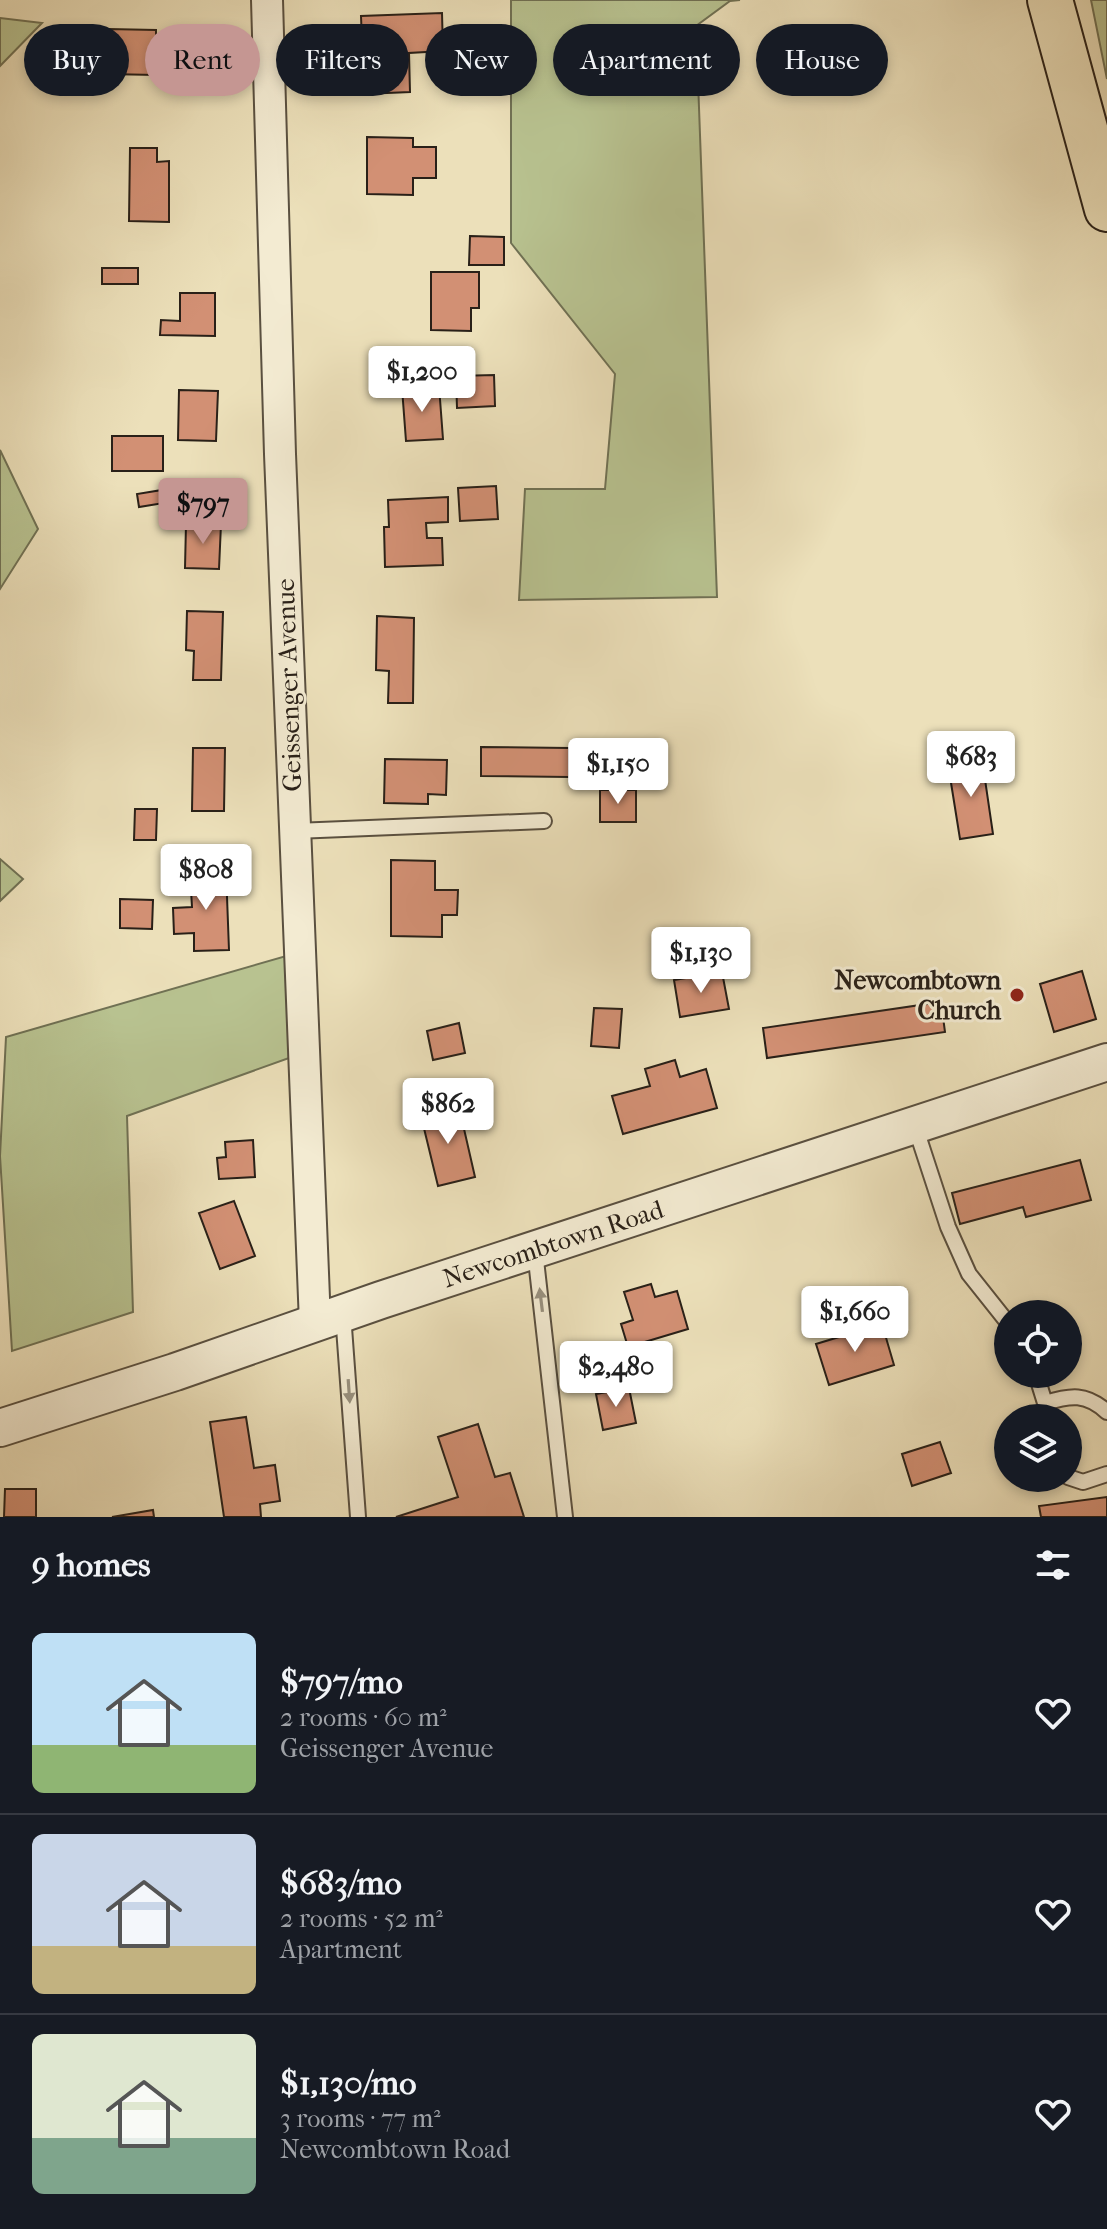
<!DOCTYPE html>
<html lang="en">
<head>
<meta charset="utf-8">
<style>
	body { margin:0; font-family:"IM FELL French Canon",serif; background:#242831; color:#f1f3f6; height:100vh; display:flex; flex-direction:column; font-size:30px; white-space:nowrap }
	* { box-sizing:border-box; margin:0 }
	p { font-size:26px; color:#9ea1a6 }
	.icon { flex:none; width:44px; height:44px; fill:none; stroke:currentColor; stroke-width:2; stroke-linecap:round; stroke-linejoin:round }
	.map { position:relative; height:1517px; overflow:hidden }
	.side { display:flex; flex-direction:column; background:#171b24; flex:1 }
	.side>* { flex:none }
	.hud { position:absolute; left:24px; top:24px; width:1060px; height:72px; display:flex; gap:16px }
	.buttons { position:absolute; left:994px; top:1300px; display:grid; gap:16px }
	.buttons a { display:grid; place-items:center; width:88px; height:88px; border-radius:50%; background:#171b24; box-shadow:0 4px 12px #0003; font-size:40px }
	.price { position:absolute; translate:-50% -68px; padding:0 18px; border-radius:8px; background:#fff; color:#222; font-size:26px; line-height:52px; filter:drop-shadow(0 2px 4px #0008) }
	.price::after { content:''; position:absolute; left:50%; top:48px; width:24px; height:18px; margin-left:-12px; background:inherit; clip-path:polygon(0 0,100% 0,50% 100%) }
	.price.selected { background:#c59692; color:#111 }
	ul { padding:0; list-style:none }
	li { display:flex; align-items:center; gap:24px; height:200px; padding:0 32px }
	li+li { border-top:2px solid #363941 }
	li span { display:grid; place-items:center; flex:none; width:224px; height:160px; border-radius:12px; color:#555 }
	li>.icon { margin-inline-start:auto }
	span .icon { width:96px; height:96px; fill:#fffc; stroke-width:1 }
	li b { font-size:34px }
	h2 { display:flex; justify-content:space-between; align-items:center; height:96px; padding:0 32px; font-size:34px }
	.chip { padding:0 28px; border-radius:36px; background:#171b24; box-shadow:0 4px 12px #0003; font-size:28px; line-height:72px }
	.chip.selected { background:#c59692; color:#111 }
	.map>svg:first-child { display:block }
	.green { fill:#b8c290; stroke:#707154; stroke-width:2 }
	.building { fill:#d29074; stroke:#292018; stroke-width:2 }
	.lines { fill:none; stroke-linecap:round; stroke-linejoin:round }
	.service-casing { stroke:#5a5040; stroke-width:18 }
	.minor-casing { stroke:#5a5040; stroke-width:34 }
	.tertiary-casing { stroke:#5a5040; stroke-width:40 }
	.motorway-casing { stroke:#292018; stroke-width:48 }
	.service { stroke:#f3ebd2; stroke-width:14 }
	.minor { stroke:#f3ebd2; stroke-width:30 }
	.tertiary { stroke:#f3ebd2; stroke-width:36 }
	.motorway { stroke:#ece0ba; stroke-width:44 }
	.oneway { fill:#98907e }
	.poi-dot { fill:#8f2418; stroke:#f3ebd2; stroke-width:3 }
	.labels { text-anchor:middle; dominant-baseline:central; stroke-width:6; stroke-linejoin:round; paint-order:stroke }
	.street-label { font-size:26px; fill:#292018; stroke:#f3ebd2 }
	.poi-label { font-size:26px; font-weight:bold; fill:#292018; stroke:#f3ebd2; text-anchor:end }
</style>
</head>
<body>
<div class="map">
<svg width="1107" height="1517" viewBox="0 0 1107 1517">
	<rect width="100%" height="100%" fill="#ece0ba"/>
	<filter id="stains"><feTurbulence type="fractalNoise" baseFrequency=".0025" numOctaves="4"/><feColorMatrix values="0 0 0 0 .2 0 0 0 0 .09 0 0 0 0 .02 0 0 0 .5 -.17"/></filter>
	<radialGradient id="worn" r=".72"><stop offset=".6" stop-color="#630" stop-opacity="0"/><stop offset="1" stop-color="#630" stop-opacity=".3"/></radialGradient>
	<path class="green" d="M511,0H740L730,1L696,26L717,597L519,600L525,489H605L615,374L511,243Z
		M1091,0H1107V79Z
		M0,18L42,23L0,66Z
		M0,450L38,529L0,589Z
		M0,859L23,879L0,901Z
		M300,952L303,1053L127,1116L133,1312L12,1351L0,1156L6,1037Z"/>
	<path class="building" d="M442,13L443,51L409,53L410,92L364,94L361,16Z
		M108,29L156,30V75L107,74Z
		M367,137L413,138V147H436V178H413V195L367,194Z
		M130,148H157V162L169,161V222L129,221Z
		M470,236L504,237V265H469Z
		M102,268H138V284H102Z
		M431,272H479V308H471V331L431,330Z
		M180,293H215V336L160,335L161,320L180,321Z
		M494,375L495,406L457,408L456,376Z
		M439,386L443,439L406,441L402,388Z
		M179,390L218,391L216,441L178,440Z
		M112,436H163V471H112Z
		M496,486L498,519L460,521L458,488Z
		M162,490L164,503L139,507L137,494Z
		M448,497V522L426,523L427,538H442L443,565L385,567L384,527H389L388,500Z
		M186,524H221L219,569L185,568Z
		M187,611L223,612L221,680H193L194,651L186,650Z
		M377,616L414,618L413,703H388L389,671L376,670Z
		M481,747L569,748V777L481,776Z
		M193,748H225L224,811H192Z
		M385,759L447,760L446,795L428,794V804L384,803Z
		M982,759L993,834L960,839L948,764Z
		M600,790H636V822H600Z
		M135,809H157L156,840H134Z
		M391,860L435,861V890H458L457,915H442V937L391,936Z
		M226,870L229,950L194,951V933L174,934L173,908L192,907L190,872Z
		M120,899L153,900L152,929L120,928Z
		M1082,971L1096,1019L1054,1032L1040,984Z
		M722,972L729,1009L680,1017L674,980Z
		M941,1002L945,1032L767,1058L763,1028Z
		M594,1008L622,1009L619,1048L591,1046Z
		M459,1023L465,1053L433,1060L427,1031Z
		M675,1060L680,1077L706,1069L717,1108L623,1134L612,1096L650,1086L645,1069Z
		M459,1107L475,1177L438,1186L421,1116Z
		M253,1140L255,1177L219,1179L217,1158L226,1157L225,1142Z
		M1080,1160L1091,1200L1026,1217L1023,1207L960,1224L952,1193Z
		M234,1201L255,1256L220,1269L199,1213Z
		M651,1284L655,1297L677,1291L688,1329L628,1347L621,1324L633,1320L624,1292Z
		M882,1324L894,1365L829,1385L816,1344Z
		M629,1388L636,1423L603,1430L596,1394Z
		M246,1417L254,1468L275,1465L280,1501L260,1504L261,1517H224L210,1422Z
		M478,1424L495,1477L510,1473L524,1517H396L458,1497L438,1437Z
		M940,1442L951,1473L912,1486L902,1454Z
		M5,1489H36V1517H4Z
		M1107,1497V1517H1041L1039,1506Z
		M153,1510L154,1517H112Z"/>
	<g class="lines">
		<defs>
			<path id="service" d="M295,831L544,821
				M915,1126L948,1227L969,1274L1008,1323
				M535,1251L565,1517
				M343,1314L358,1517
				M1036,1374L1045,1403L1044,1418
				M1045,1403C1071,1395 1086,1393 1107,1412
				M1068,1477L1083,1482L1107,1474"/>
			<path id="minor" d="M267,0L280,454L315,1323"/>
			<path id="tertiary" d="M0,1428L175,1372L381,1300L1107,1062"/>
			<path id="motorway" d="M1050,0L1107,209"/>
		</defs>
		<use href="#service" class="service-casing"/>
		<use href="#minor" class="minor-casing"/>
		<use href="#tertiary" class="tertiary-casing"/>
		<use href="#motorway" class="motorway-casing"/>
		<use href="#service" class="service"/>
		<use href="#minor" class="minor"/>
		<use href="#tertiary" class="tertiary"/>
		<use href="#motorway" class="motorway"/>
	</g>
	<defs><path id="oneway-solid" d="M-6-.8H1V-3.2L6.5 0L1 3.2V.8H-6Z" transform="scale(2)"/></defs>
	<g class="oneway">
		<use href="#oneway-solid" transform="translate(541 1300) rotate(-97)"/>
		<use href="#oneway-solid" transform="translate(349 1391) rotate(86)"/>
	</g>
	<circle class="poi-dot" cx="1017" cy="995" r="8"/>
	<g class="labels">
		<g class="street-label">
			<text transform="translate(289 685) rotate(-92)">Geissenger Avenue</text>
			<text transform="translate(553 1244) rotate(-18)">Newcombtown Road</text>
		</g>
		<g class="poi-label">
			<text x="1001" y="980">Newcombtown<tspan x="1001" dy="30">Church</tspan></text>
		</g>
	</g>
	<rect width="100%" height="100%" filter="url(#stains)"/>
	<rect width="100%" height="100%" fill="url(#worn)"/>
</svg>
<div class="buttons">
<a><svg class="icon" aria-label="locate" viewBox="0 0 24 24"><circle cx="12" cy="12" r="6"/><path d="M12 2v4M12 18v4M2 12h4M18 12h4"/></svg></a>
<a><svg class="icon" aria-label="layers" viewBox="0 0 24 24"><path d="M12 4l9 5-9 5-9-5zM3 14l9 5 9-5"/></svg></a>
</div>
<b class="price" style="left:422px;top:414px">$1,200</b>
<b class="price selected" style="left:203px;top:546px">$797</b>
<b class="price" style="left:971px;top:799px">$683</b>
<b class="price" style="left:618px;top:806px">$1,150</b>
<b class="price" style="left:206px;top:912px">$808</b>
<b class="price" style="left:701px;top:995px">$1,130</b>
<b class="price" style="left:448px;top:1146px">$862</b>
<b class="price" style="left:855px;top:1354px">$1,660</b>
<b class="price" style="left:616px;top:1409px">$2,480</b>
<div class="hud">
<a class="chip">Buy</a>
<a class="chip selected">Rent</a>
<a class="chip">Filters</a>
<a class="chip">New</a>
<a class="chip">Apartment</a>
<a class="chip">House</a>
</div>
</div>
<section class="side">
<h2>9 homes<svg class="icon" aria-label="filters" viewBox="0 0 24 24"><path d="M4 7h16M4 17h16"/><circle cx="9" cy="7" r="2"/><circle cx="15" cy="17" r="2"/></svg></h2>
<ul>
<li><span style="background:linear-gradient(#bfe0f5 70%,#8fb573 0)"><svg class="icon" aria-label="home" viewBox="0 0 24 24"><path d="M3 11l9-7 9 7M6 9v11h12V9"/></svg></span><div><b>$797/mo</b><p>2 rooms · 60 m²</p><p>Geissenger Avenue</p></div><svg class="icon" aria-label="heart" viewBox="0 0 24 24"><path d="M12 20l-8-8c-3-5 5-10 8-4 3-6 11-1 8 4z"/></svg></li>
<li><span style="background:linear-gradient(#c9d6e8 70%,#c2b280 0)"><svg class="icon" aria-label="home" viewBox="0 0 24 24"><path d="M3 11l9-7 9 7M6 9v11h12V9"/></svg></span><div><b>$683/mo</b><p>2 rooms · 52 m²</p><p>Apartment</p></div><svg class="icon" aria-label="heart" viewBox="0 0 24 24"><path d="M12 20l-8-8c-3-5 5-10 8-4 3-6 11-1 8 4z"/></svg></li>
<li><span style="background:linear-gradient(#dfe7d0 65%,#7fa58c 0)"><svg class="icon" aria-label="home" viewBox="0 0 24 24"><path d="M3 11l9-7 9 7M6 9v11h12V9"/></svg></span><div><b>$1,130/mo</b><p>3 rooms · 77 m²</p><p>Newcombtown Road</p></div><svg class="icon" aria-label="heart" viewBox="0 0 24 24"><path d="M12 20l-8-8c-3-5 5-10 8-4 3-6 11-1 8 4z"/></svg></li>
</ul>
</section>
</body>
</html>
